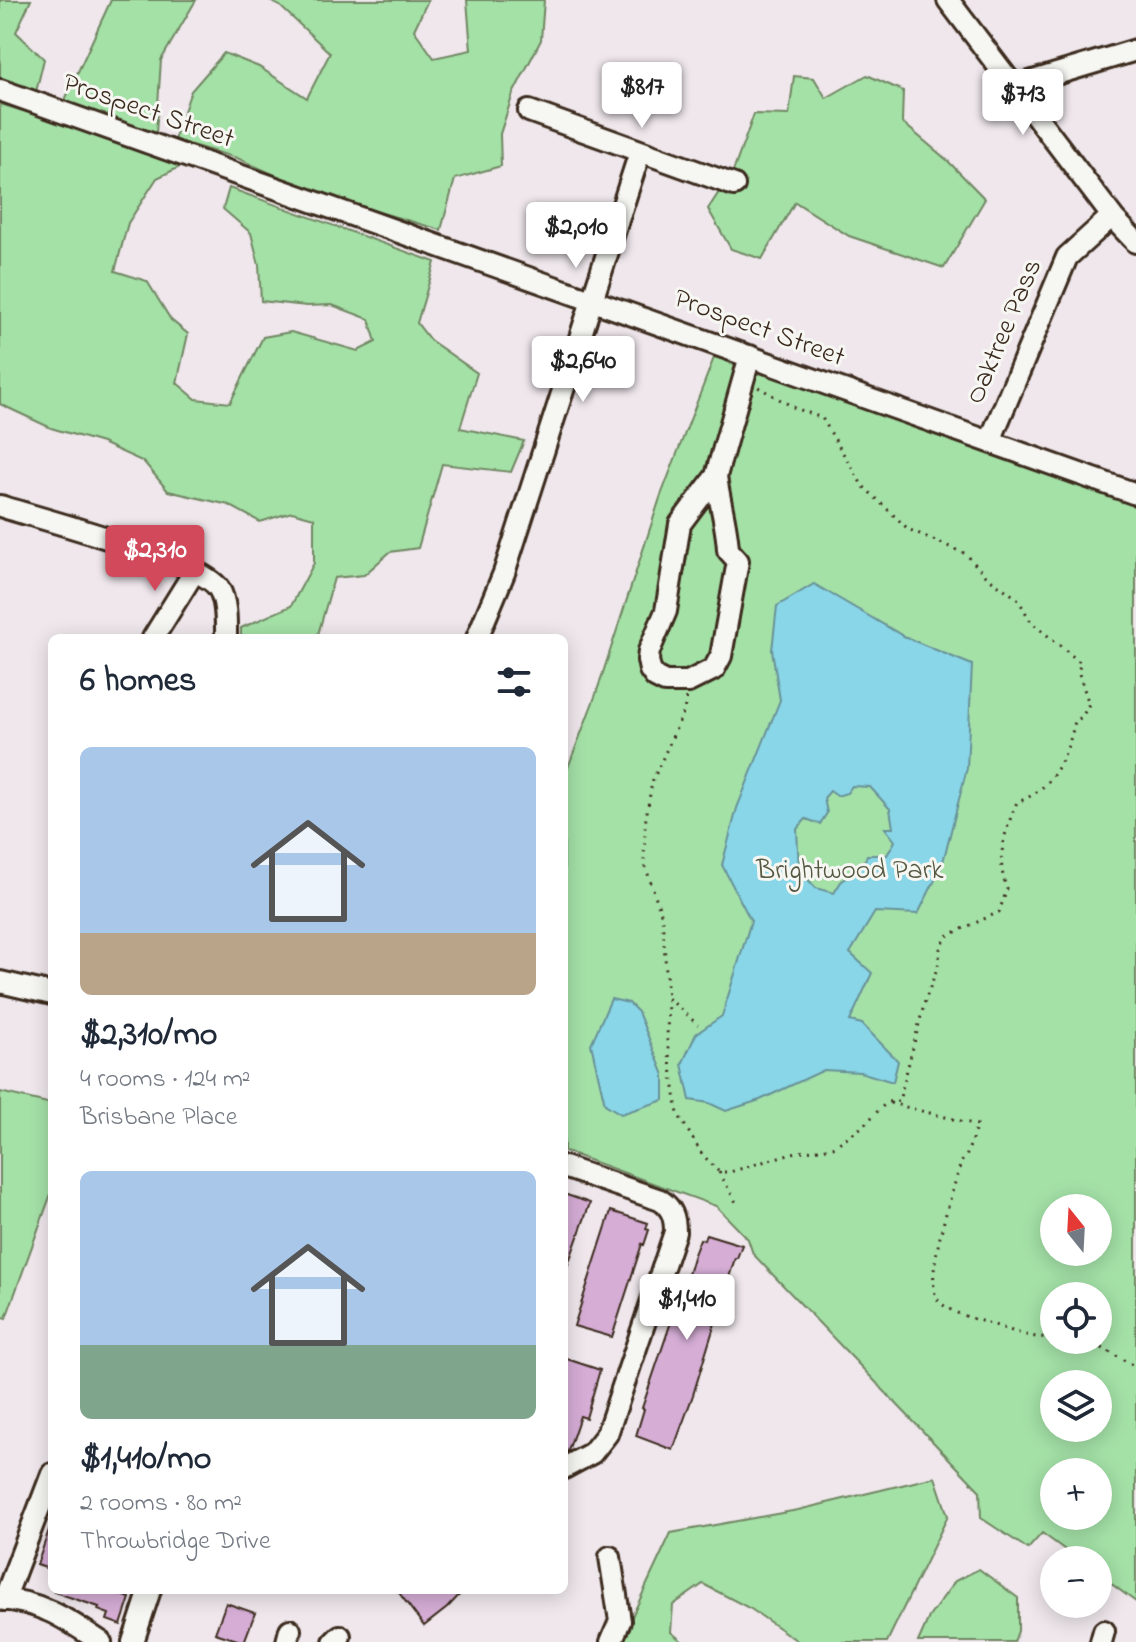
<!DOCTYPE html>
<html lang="en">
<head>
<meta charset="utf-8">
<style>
	body { margin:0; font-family:"Indie Flower",sans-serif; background:#f6f6f7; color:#1f2937; height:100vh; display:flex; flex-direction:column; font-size:30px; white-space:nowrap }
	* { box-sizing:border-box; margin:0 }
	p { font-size:26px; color:#747a83 }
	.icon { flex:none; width:44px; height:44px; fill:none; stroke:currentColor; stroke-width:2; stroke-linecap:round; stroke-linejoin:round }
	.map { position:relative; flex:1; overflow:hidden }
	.details { position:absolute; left:48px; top:634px; width:520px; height:960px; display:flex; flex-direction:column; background:#fff; border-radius:12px; box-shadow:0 4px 20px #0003 }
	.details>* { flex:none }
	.needle { width:52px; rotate:342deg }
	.controls { position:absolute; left:1040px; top:1194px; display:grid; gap:16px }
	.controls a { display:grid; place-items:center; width:72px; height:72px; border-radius:50%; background:#fff; box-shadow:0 4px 20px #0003; font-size:40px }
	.price { position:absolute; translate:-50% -68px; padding:0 18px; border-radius:8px; background:#fff; color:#222; font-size:26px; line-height:52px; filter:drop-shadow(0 2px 4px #0008) }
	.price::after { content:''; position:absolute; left:50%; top:48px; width:24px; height:18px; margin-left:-12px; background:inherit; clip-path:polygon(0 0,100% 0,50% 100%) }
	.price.active { background:#d1495b; color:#fff }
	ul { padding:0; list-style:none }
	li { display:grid; align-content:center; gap:16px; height:424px; padding:0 32px }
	li span { display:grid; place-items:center; height:248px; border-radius:12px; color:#555 }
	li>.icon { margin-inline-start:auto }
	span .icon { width:144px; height:144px; fill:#fffc; stroke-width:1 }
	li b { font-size:34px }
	h2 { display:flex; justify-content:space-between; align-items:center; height:96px; padding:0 32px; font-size:34px }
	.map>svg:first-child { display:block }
	.green { fill:#a4e1a7; stroke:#708662; stroke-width:2; fill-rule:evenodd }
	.water { fill:#88d6e7; stroke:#699197; stroke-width:2; fill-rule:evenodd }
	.building { fill:#d5add5; stroke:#3b2a1e; stroke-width:2 }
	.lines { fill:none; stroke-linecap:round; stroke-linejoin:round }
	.minor-casing { stroke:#3b2a1e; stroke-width:26 }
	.path { stroke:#3b2a1e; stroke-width:3; stroke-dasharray:2 6; stroke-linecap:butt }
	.minor { stroke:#f6f6f2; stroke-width:20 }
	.labels { text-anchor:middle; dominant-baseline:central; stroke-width:6; stroke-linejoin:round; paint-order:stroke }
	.street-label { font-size:28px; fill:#3b2a1e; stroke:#f6f6f2 }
	.park-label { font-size:28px; fill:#555840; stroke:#f6f6f2 }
</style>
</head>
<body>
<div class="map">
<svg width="1136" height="1642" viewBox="0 0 1136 1642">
	<rect width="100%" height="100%" fill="#efe7ec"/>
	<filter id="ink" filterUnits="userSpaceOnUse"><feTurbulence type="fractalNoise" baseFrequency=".0125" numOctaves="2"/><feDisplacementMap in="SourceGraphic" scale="16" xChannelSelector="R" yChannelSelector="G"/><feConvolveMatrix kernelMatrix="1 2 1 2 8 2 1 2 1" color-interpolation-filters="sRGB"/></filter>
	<g filter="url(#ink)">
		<path class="green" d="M0,0H31L16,32L44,59L36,92L0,80Z
			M111,0H196L161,60L156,134L64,102Z
			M268,0H428L414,30L434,58L471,50L467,0H544L541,40L513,94L500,134L501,166L455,179L441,230L320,195L237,158L174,140L191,91L224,53L259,67L307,98L330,53L280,6Z
			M867,75L903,91L902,122L947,160L985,199L944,268L849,236L795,202L762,259L731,249L708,209L734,169L754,114L789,115L794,76L814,78L826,98Z
			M0,104L190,162L157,178L128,223L115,271L147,281L171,320L188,334L177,383L196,399L230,403L263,337L291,332L358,351L376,342L369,319L332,305L307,306L261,301L259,265L251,233L223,209L229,188L435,262L417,323L430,340L477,373L460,428L524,441L511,472L442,464L418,548L390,552L364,575L334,578L317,638H241V628L291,606L314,563V518L292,512L260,522L229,505L168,491L144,462L102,443L51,428L0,404Z
			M715,355L1136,504V1602L1098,1574V1560H1079L1042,1533L1028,1549L981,1518L980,1491L753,1254L748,1239L716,1206L564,1151V778L596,694L660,498ZM1054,1208H1098V1252H1054ZM1054,1296H1098V1340H1054ZM1054,1384H1098V1428H1054ZM1054,1472H1098V1516H1054Z
			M0,1092L52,1104V1191L6,1318L0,1316Z
			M935,1477L948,1516L887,1642H799L751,1609L703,1584L673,1605L671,1632L683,1642H620L671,1533L798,1510Z
			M979,1569L1018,1598V1631L1014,1642H918L929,1617L955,1581Z"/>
		<path class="water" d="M814,584L905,637L972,665L967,768L942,866L918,914L875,912L850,953L872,973L850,1021L862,1024L898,1061L893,1082L860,1072L824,1070L760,1100L726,1111L709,1103L690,1100L682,1064L696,1034L722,1016L751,921L722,865L737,808L780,700L772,650L777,606ZM852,786L870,787L890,809L893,828H885L895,841L887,855H867L865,860L841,882L834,893L816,888L799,870L797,829L806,819L820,824L827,813L824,798L830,791L837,796L847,793Z
			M611,999L629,1003L638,1012L664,1075V1100L621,1114L605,1104L591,1044Z"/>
		<path class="building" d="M564,1194L590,1203L566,1270H564Z
			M611,1211L648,1223L646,1229L649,1230L644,1245L642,1244L612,1337L574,1326Z
			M706,1234L742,1245L737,1258H735L693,1395L673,1450L636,1436L644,1409L642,1408L672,1319L675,1320L693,1257L700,1239L704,1240Z
			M564,1358L600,1370L586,1418L580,1416L568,1451L564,1453Z
			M50,1527H52V1570L37,1565Z
			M55,1590H106L130,1598L121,1625L107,1620L109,1614L98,1610L99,1607L54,1592Z
			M397,1590H464L447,1608L424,1626Z
			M226,1603L255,1613L244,1642L215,1633Z"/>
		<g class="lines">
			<defs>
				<path id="minor" d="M948,0L1115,220L1136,242
					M1013,87L1136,50
					M0,90L1136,494
					M529,111L734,185
					M990,441L1067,257L1112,216
					M716,476C719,501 727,525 728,550L738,561L721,656L714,669L688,682H665L655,677L650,670L648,660L649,651L666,611L680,524L716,476L750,356
					M0,506C38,518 203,561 219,589C227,602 226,624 226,638
					M153,638L194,572
					M477,638L504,573L640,152
					M0,982L52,994
					M564,1167L660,1200C672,1208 675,1217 675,1232L607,1434L592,1453L564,1468
					M610,1557L620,1621L611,1642
					M0,1599C43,1602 66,1619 101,1642
					M4,1600L52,1474
					M133,1642L150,1590
					M287,1642L290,1630
					M334,1642L340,1636
					M1101,1642L1104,1631"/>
			</defs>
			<use href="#minor" class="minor-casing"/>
			<path class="path" d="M686,698L684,711L652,782L645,824L644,862L662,916L668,998L667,1041L678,1114L702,1154L719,1172H730L792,1153L833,1147L862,1127L887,1102L899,1101L925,1001L939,963L940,949L947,936L999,912L1007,889C995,859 1005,831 1017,802C1053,790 1067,756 1075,721L1082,717L1089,704L1078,671L1081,663L1031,622L1018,599L985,575L966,554L908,529L862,485L822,418L795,408L758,387
				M668,998L698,1025
				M890,1103L977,1125L966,1157L961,1162C954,1189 922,1279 938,1300C947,1312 974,1319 988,1323C1008,1329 1033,1341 1054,1336
				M719,1172L737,1204
				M1088,1340L1136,1367"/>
			<use href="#minor" class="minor"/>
		</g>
	</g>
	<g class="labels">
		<g class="street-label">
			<text transform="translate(148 112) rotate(19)">Prospect Street</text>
			<text transform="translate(759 329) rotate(20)">Prospect Street</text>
			<text transform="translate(1005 332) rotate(-67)">Oaktree Pass</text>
		</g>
		<g class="park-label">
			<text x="850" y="871">Brightwood Park</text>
		</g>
	</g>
</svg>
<div class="controls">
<a><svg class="needle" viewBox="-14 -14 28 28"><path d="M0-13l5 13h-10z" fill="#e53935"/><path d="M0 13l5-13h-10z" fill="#747a83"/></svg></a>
<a><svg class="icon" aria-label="locate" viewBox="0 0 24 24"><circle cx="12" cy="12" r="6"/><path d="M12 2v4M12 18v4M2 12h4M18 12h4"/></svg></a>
<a><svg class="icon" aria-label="layers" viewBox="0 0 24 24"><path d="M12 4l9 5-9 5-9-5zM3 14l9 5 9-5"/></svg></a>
<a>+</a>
<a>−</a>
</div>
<b class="price" style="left:642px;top:130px">$817</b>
<b class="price" style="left:1023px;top:137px">$713</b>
<b class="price" style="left:576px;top:270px">$2,010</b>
<b class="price" style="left:583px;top:404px">$2,640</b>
<b class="price active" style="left:155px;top:593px">$2,310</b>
<b class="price" style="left:687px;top:1342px">$1,410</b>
<section class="details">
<h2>6 homes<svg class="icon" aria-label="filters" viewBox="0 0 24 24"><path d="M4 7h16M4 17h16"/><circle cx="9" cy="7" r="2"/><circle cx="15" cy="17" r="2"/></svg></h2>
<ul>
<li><span style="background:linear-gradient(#a9c7e8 75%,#b9a48a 0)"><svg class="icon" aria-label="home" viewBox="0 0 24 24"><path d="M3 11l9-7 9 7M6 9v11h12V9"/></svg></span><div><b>$2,310/mo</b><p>4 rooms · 124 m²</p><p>Brisbane Place</p></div></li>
<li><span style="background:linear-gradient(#a9c7e8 70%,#7fa58c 0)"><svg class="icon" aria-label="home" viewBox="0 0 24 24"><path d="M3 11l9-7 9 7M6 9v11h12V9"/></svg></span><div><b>$1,410/mo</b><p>2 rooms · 80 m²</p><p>Throwbridge Drive</p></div></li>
</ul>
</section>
</div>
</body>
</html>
